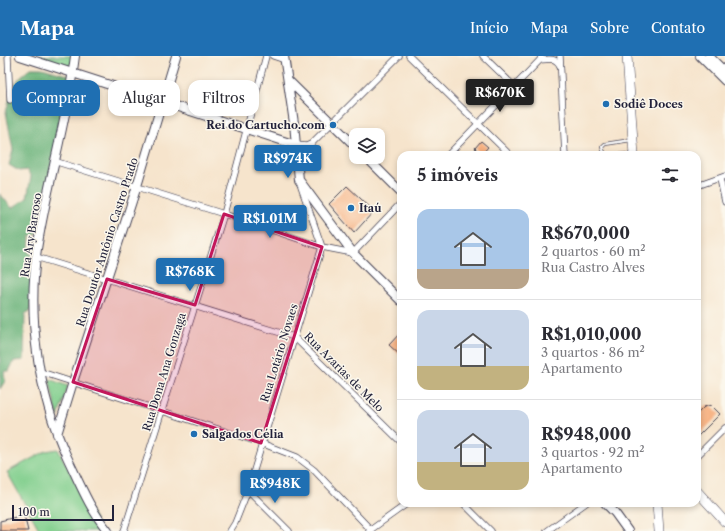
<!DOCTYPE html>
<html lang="pt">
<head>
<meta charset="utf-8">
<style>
	body { margin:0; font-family:"Libre Caslon Text",serif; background:#f2f2f3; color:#2b2b33; height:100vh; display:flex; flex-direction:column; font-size:15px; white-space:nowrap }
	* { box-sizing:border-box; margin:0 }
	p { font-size:13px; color:#7c7c81 }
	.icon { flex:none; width:22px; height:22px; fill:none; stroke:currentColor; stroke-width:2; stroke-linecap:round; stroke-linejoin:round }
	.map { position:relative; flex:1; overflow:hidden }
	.side { position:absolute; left:397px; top:95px; width:304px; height:356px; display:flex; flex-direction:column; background:#fff; border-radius:12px; box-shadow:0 2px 6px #0003 }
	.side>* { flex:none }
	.guide { position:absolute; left:12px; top:24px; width:325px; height:36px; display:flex; gap:8px }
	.tools { position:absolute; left:349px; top:72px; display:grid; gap:8px }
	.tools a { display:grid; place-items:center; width:36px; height:36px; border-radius:8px; background:#fff; box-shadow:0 2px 6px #0003; font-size:20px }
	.scale { position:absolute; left:12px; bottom:10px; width:102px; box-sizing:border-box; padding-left:4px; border:2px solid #22223b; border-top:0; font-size:11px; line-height:14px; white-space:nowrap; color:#22223b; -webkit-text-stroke:3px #fbf7ec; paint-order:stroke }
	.price { position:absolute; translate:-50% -34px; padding:0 9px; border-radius:4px; background:#1f6fb2; color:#fff; font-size:13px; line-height:26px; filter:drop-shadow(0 1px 2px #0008) }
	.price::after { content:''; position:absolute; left:50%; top:24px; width:12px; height:9px; margin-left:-6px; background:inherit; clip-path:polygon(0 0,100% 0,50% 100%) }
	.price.active { background:#222; color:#fff }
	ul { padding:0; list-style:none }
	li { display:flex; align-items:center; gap:12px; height:100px; padding:0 20px }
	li+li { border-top:1px solid #e1e1e2 }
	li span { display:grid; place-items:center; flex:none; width:112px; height:80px; border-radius:12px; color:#555 }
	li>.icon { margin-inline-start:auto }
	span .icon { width:48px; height:48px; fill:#fffc; stroke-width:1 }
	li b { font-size:17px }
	h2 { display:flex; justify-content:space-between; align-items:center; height:48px; padding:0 20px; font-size:17px }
	.pill { padding:0 14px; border-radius:12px; background:#fff; box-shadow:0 2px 6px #0003; font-size:14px; line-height:36px }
	.pill.active { background:#1f6fb2; color:#fff }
	header { display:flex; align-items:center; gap:24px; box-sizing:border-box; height:56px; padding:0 20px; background:#1f6fb2; color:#fff }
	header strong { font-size:19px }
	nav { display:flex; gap:22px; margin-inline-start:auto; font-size:14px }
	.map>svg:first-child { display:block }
	.green { fill:#82cf8e; stroke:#527864 }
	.forest { fill:#69b279; stroke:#466a5a }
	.building { fill:#f7b080 }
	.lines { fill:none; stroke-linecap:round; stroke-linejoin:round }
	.lane-casing { stroke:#423f51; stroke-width:4 }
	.street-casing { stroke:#423f51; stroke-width:7 }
	.secondary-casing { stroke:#423f51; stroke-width:10 }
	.primary-casing { stroke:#423f51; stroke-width:10 }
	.lane { stroke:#fff; stroke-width:2.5 }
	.street { stroke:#fff; stroke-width:5.5 }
	.secondary { stroke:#fff; stroke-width:8 }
	.primary { stroke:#fff; stroke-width:9 }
	.marked { fill:#c2185b; fill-opacity:0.2; stroke:#c2185b; stroke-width:3; stroke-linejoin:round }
	.poi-dot { fill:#1f6fb2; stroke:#fbf7ec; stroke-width:1.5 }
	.labels { text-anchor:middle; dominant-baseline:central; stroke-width:3; stroke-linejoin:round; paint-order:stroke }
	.poi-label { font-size:11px; font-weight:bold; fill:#22223b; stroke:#fbf7ec; text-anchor:start }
	.street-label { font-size:11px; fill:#22223b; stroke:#fbf7ec }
</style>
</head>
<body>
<header>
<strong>Mapa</strong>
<nav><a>Início</a><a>Mapa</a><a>Sobre</a><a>Contato</a></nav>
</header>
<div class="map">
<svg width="725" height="475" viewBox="0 0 725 475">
	<rect width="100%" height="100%" fill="#fbf7ec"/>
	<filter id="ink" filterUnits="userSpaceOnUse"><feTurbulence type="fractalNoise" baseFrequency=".025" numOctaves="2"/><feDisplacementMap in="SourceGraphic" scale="8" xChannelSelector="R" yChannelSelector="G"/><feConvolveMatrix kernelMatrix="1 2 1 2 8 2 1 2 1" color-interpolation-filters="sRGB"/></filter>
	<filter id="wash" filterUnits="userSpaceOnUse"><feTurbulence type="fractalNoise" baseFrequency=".012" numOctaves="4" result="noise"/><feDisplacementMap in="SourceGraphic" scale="16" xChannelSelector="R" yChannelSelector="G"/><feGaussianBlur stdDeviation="0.9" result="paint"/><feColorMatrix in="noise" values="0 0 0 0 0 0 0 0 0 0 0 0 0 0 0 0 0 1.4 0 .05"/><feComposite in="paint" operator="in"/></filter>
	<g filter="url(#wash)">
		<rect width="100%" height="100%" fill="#f6e4cc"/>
		<path class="green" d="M27,0H76L75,16Z
			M49,323L68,330L58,361Z
			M58,393L99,471L102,475H40L7,416L46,395Z"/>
		<path class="forest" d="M31,12H42L70,20L37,178L30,180L29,197L36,201L30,255L25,258L24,304L14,305L9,315H4L5,325L0,333V138L12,152L27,142L31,121L27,114L19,115L9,109L13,94L6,56L13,31L20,21Z"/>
		<g id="blocks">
			<path class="building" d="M481,85L488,91L481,99L475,92Z
				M347,130L374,155L354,177L329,148Z
				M401,276V300L389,289Z
				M711,349L720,358L697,381V358L704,351Z
				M24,459L28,475H0V465Z"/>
		</g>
	</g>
	<g filter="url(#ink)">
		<use href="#blocks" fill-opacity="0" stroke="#423f51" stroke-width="1"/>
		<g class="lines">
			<defs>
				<path id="lane" d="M605,99L602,91L605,88L631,84
					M618,99L631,98"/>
				<path id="street" d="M8,0L10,44
					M273,0L285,4
					M409,0L510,99
					M483,0L514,30
					M560,0L565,99
					M540,4C548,3 556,1 560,10
					M296,89L306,90L311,88L399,0
					M448,99L540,4L541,0
					M54,105L224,158L322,191L353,197L401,147
					M720,123L725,146
					M697,130L725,120
					M36,201L294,281L401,386
					M41,316L261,387L297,401L314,414L371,474
					M697,400L725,372
					M248,434L289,475
					M463,447L491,475
					M124,475L224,158L266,0
					M230,475L235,467L248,434L322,191L300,128
					M369,475L408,447
					M547,475L586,447"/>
				<path id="secondary" d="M20,0L296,89
					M75,0C67,65 47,129 37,193C27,262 38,338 67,401C79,426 90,454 108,475
					M284,0L294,67L299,124L353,197L401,245
					M700,0L725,25
					M709,0L725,16
					M288,24L356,91
					M366,101L401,136
					M57,378L73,326L137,130L176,0
					M605,447L615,457L628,475"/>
				<path id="primary" d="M627,0L634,99
					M697,435L725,466
					M657,447L659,475"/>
			</defs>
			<use href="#lane" class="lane-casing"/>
			<use href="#street" class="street-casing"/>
			<use href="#secondary" class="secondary-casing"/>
			<use href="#primary" class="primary-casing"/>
			<use href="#lane" class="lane"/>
			<use href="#street" class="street"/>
			<use href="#secondary" class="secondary"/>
			<use href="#primary" class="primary"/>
		</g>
	</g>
	<path class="marked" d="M224,158L322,191L261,387L73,326L107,223L195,249Z"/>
	<g class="poi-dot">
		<circle cx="606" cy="48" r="4"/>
		<circle cx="333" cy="69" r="4"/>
		<circle cx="351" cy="152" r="4"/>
		<circle cx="194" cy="378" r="4"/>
	</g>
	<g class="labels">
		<g class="poi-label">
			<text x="614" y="48">Sodiê Doces</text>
			<text x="325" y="69" text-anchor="end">Rei do Cartucho.com</text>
			<text x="359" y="152">Itaú</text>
			<text x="202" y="378">Salgados Célia</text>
		</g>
		<g class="street-label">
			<text transform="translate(31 179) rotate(-81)">Rua Ary Barroso</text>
			<text transform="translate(107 186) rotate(-72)">Rua Doutor Antônio Castro Prado</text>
			<text transform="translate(279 297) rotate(-73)">Rua Lotário Novaes</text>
			<text transform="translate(164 316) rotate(-73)">Rua Dona Ana Gonzaga</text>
			<text transform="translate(344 316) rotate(45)">Rua Azarias de Melo</text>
		</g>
	</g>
</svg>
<div class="tools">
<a><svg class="icon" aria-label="layers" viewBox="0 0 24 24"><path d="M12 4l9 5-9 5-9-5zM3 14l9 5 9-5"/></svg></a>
</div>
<div class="scale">100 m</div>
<b class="price active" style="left:500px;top:57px">R$670K</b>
<b class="price" style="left:288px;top:123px">R$974K</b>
<b class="price" style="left:270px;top:183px">R$1.01M</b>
<b class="price" style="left:190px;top:236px">R$768K</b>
<b class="price" style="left:275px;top:448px">R$948K</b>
<div class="guide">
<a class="pill active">Comprar</a>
<a class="pill">Alugar</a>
<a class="pill">Filtros</a>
</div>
<section class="side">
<h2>5 imóveis<svg class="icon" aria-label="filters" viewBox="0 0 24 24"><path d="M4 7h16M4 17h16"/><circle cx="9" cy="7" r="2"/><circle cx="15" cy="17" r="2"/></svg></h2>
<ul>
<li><span style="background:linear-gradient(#a9c7e8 75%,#b9a48a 0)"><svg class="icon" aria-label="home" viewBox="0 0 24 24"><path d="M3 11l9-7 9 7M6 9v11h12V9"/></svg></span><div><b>R$670,000</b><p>2 quartos · 60 m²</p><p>Rua Castro Alves</p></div></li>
<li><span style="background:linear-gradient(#c9d6e8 70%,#c2b280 0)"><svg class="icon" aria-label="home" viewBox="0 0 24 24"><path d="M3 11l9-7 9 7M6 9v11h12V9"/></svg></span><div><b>R$1,010,000</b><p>3 quartos · 86 m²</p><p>Apartamento</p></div></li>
<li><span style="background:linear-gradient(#c9d6e8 65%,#c2b280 0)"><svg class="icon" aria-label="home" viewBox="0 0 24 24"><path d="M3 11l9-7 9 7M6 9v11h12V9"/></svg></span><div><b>R$948,000</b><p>3 quartos · 92 m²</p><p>Apartamento</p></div></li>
</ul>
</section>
</div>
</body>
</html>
